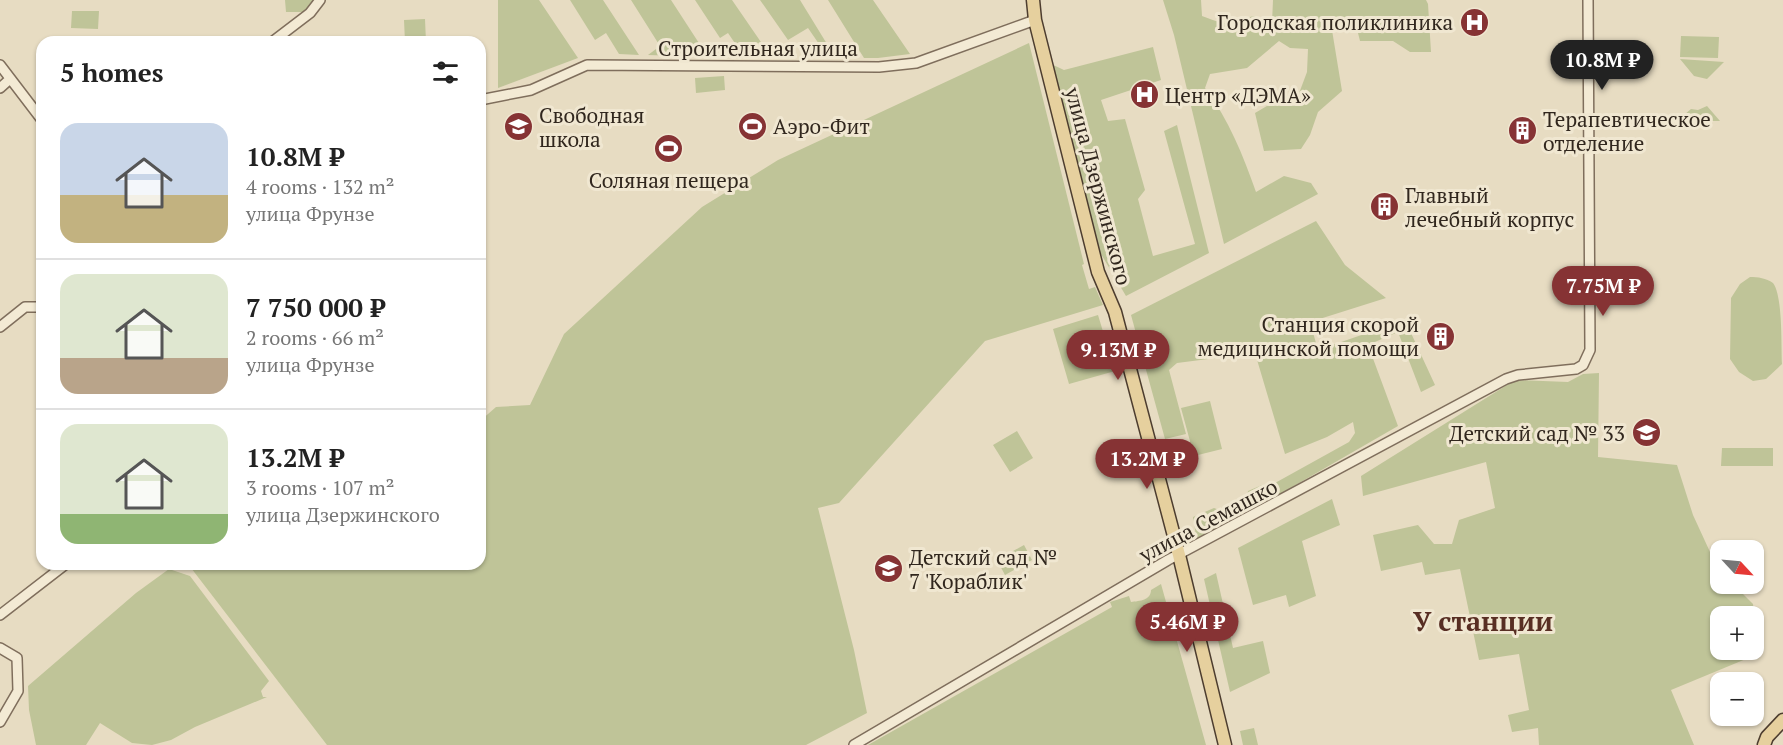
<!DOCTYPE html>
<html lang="en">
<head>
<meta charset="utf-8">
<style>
	body { margin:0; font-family:"PT Serif",serif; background:#f6f6f6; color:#222; height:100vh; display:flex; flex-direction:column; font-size:22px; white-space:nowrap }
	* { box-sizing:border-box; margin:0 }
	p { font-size:20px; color:#767676 }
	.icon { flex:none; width:33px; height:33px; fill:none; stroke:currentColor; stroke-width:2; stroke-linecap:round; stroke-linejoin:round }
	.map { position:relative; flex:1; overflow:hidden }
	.sheet { position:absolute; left:36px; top:36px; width:450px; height:534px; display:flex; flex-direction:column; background:#fff; border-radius:18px; box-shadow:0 2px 4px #0004 }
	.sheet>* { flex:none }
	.needle { width:39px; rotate:116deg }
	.fabs { position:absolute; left:1710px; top:540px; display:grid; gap:12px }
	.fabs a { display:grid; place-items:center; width:54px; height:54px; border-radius:12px; background:#fff; box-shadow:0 2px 4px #0004; font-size:30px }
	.price { position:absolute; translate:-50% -51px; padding:0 14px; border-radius:21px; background:#863334; color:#fff; font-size:20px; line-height:39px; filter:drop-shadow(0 2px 3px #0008) }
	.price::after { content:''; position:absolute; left:50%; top:36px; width:18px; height:14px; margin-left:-9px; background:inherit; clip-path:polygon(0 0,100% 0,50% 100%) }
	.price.on { background:#222; color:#fff }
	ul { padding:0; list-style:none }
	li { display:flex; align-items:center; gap:18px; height:150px; padding:0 24px }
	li+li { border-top:2px solid #e0e0e0 }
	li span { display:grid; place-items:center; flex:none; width:168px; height:120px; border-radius:18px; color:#555 }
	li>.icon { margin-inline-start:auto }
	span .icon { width:72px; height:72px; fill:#fffc; stroke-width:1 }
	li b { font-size:26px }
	h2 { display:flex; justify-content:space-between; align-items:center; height:72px; padding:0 24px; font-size:26px }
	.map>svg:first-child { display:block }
	.green { fill:#bfc498; fill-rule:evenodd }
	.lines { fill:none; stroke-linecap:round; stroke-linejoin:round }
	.minor-casing { stroke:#7f6e5c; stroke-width:12 }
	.major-casing { stroke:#4d3d2f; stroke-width:15 }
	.minor { stroke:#f3ead4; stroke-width:9 }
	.major { stroke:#e6d09e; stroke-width:12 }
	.labels { text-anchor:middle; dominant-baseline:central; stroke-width:6; stroke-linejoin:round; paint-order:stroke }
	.poi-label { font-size:21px; fill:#31271e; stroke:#f0e7d1; text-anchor:start }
	.street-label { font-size:21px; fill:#31271e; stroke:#f0e7d1 }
	.district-label { font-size:27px; font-weight:bold; fill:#582e23; stroke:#f0e7d1 }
</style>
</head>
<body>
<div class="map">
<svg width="1783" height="745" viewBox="0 0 1783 745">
	<rect width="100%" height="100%" fill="#e7dcc2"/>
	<path class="green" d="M285,0H317L305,12H286Z
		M498,0H539L578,58L498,88Z
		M570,0H603L639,55L619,54L606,33L595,40Z
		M631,0H671L708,57L648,55L660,46Z
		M695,0H732L772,58H745L728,33L720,38Z
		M760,0H800L835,57H828L808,28L788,40Z
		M828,0H873L910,54L878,58H864Z
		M1163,0H1201L1202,16C1217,22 1228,25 1244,24L1246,18L1254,16L1272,23L1273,0H1426L1428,4L1431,52H1410L1393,41H1360L1354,17L1331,24L1342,91L1318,112L1310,135L1301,149L1264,151L1255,113L1272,103L1298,96L1307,72L1308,49L1290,48L1279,41L1247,68L1210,74L1205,88C1229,120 1243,155 1256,192L1284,176L1311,183L1318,194L1224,244L1174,35Z
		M72,11H99L98,29L71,28Z
		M425,19L426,42H405L404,20Z
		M1681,36L1719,37L1718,58L1680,57Z
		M1029,43L1084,264L1082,265L1089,289L1095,287L1103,305L985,341L839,503L818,508L854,650L867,713L806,745H327L188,564H480V421L496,407L530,405L564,334L702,207L778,160Z
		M1153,47L1161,80L1101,100L1108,121L1125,119L1145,190L1138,199L1153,256L1195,244L1164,131L1177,125L1209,253L1126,296L1098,249L1049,63L1064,70Z
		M1680,59L1724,62L1707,79L1694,76Z
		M724,76L725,90L696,93L695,78Z
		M1707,106L1720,121H1677L1691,109L1698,110Z
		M1316,221L1345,265L1386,298L1310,322L1318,350L1405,320L1435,385L1421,392L1398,332L1368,345L1398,426L1197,542L1193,517L1214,508L1232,515L1246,506L1248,491L1262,485L1275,483L1349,442L1355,433L1353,422L1327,437L1285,454L1255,353L1177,363L1169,370L1186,434L1165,439L1131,315Z
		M1750,277C1758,277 1766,278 1773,283C1783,296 1781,346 1782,364L1766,379L1753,381L1739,372L1730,359L1731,298L1740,284Z
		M1098,315L1115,371L1069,384L1053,329Z
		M1599,373L1598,457L1677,465L1693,515L1716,565L1720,570V584H1733L1753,604L1758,654L1671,690L1694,745H1539L1538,728L1512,732L1508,715L1529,710L1519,654L1479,660L1460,569L1425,575L1422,562L1381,571L1373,535L1418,525L1434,544H1452L1459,520L1495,508L1486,462L1363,496L1361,476L1515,380L1568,382L1583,374ZM1720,616H1754V650H1720Z
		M1210,401L1222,449L1194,456L1181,408Z
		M1017,431L1033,458L1010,472L993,445Z
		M1722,448H1773V466H1721Z
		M1332,499L1340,525L1302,541L1316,596L1289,607L1286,595L1253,605L1238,548Z
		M1024,545L1032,560L1005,575L997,560Z
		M169,569L190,576L269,681L261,691L263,697H267L195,727L171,740L152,745L132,743L100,723L86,745H36L29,710L28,686L136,593Z
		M1216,573L1233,648L1263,641L1270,673L1230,692L1204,579Z
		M1161,584L1206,745H868L1112,607L1110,602L1129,596L1131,602C1140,601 1151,600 1151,590Z
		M1254,728L1258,745H1243L1240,731Z"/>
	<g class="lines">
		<defs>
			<path id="minor" d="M272,42L310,13L320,0
				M0,65L42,120
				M0,88L10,79
				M480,100L531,90L587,65L879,67L916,63L1035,20
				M0,327L25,307H42
				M0,615L66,564
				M0,648L17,658L18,691L0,722
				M854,745L1168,560L1506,379L1518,375L1576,369L1583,365L1590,350L1588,0"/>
			<path id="major" d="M1033,0L1035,20L1098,272L1115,312L1179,555L1225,745
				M1764,745L1767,737L1783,720"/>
		</defs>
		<use href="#minor" class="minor-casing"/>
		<use href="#major" class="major-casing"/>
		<use href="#minor" class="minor"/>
		<use href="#major" class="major"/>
	</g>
	<defs>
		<symbol id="hospital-disc" viewBox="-11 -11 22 22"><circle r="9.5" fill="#863334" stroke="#f0e7d1"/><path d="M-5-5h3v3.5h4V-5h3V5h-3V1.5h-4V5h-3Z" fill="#fff"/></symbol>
		<symbol id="stadium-disc" viewBox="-11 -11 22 22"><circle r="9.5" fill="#863334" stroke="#f0e7d1"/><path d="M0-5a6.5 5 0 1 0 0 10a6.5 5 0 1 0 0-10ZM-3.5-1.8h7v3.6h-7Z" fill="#fff"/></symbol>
		<symbol id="school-disc" viewBox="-11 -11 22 22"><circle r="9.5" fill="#863334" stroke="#f0e7d1"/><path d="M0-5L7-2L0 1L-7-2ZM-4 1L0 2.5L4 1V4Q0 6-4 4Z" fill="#fff"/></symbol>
		<symbol id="building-disc" viewBox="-11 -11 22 22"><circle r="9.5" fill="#863334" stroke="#f0e7d1"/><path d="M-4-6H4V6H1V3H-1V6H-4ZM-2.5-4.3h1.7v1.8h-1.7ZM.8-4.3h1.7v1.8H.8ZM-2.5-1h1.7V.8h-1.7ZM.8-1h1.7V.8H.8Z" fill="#fff"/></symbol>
	</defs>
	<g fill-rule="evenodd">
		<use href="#hospital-disc" x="1458" y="6" width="33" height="33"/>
		<use href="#hospital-disc" x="1128" y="78" width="33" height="33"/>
		<use href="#stadium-disc" x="736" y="110" width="33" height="33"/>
		<use href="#school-disc" x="502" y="110" width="33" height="33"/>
		<use href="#building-disc" x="1506" y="114" width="33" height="33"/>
		<use href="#stadium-disc" x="652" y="132" width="33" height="33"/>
		<use href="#building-disc" x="1368" y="190" width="33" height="33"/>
		<use href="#building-disc" x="1424" y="320" width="33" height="33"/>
		<use href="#school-disc" x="1630" y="416" width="33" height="33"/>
		<use href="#school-disc" x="872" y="552" width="33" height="33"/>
	</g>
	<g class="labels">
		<g class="poi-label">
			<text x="1453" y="22" text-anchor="end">Городская поликлиника</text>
			<text x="1165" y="95">Центр «ДЭМА»</text>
			<text x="539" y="115">Свободная<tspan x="539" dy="24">школа</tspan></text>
			<text x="1543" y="119">Терапевтическое<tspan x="1543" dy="24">отделение</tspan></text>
			<text x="773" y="126">Аэро-Фит</text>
			<text x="669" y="180" text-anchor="middle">Соляная пещера</text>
			<text x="1405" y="195">Главный<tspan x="1405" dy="24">лечебный корпус</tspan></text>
			<text x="1419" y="324" text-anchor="end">Станция скорой<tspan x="1419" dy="24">медицинской помощи</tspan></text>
			<text x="1625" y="433" text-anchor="end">Детский сад № 33</text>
			<text x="909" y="557">Детский сад №<tspan x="909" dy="24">7 'Кораблик'</tspan></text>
		</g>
		<g class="street-label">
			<text x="758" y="48">Строительная улица</text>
			<text transform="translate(1099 186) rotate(75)">улица Дзержинского</text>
			<text transform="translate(1208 520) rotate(-28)">улица Семашко</text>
		</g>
		<g class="district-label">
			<text x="1483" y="621">У станции</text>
		</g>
	</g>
</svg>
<div class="fabs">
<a><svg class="needle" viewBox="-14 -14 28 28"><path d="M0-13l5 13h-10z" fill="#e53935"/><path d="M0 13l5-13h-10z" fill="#767676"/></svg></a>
<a>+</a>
<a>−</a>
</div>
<b class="price on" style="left:1602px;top:91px">10.8M ₽</b>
<b class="price" style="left:1603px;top:317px">7.75M ₽</b>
<b class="price" style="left:1118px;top:381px">9.13M ₽</b>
<b class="price" style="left:1147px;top:490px">13.2M ₽</b>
<b class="price" style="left:1187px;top:653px">5.46M ₽</b>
<section class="sheet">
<h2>5 homes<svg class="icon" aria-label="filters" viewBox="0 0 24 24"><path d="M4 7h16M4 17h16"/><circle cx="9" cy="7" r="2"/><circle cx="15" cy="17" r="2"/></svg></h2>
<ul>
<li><span style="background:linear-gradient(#c9d6e8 60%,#c2b280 0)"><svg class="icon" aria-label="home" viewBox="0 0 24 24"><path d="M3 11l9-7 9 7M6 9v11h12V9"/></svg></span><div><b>10.8M ₽</b><p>4 rooms · 132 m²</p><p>улица Фрунзе</p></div></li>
<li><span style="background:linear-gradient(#dfe7d0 70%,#b9a48a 0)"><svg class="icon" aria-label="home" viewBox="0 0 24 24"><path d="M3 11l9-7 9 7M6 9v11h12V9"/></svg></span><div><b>7 750 000 ₽</b><p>2 rooms · 66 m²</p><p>улица Фрунзе</p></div></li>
<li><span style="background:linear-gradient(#dfe7d0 75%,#8fb573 0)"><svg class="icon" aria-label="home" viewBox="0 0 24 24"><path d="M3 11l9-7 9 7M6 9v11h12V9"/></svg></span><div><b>13.2M ₽</b><p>3 rooms · 107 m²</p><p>улица Дзержинского</p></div></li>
</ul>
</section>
</div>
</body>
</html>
